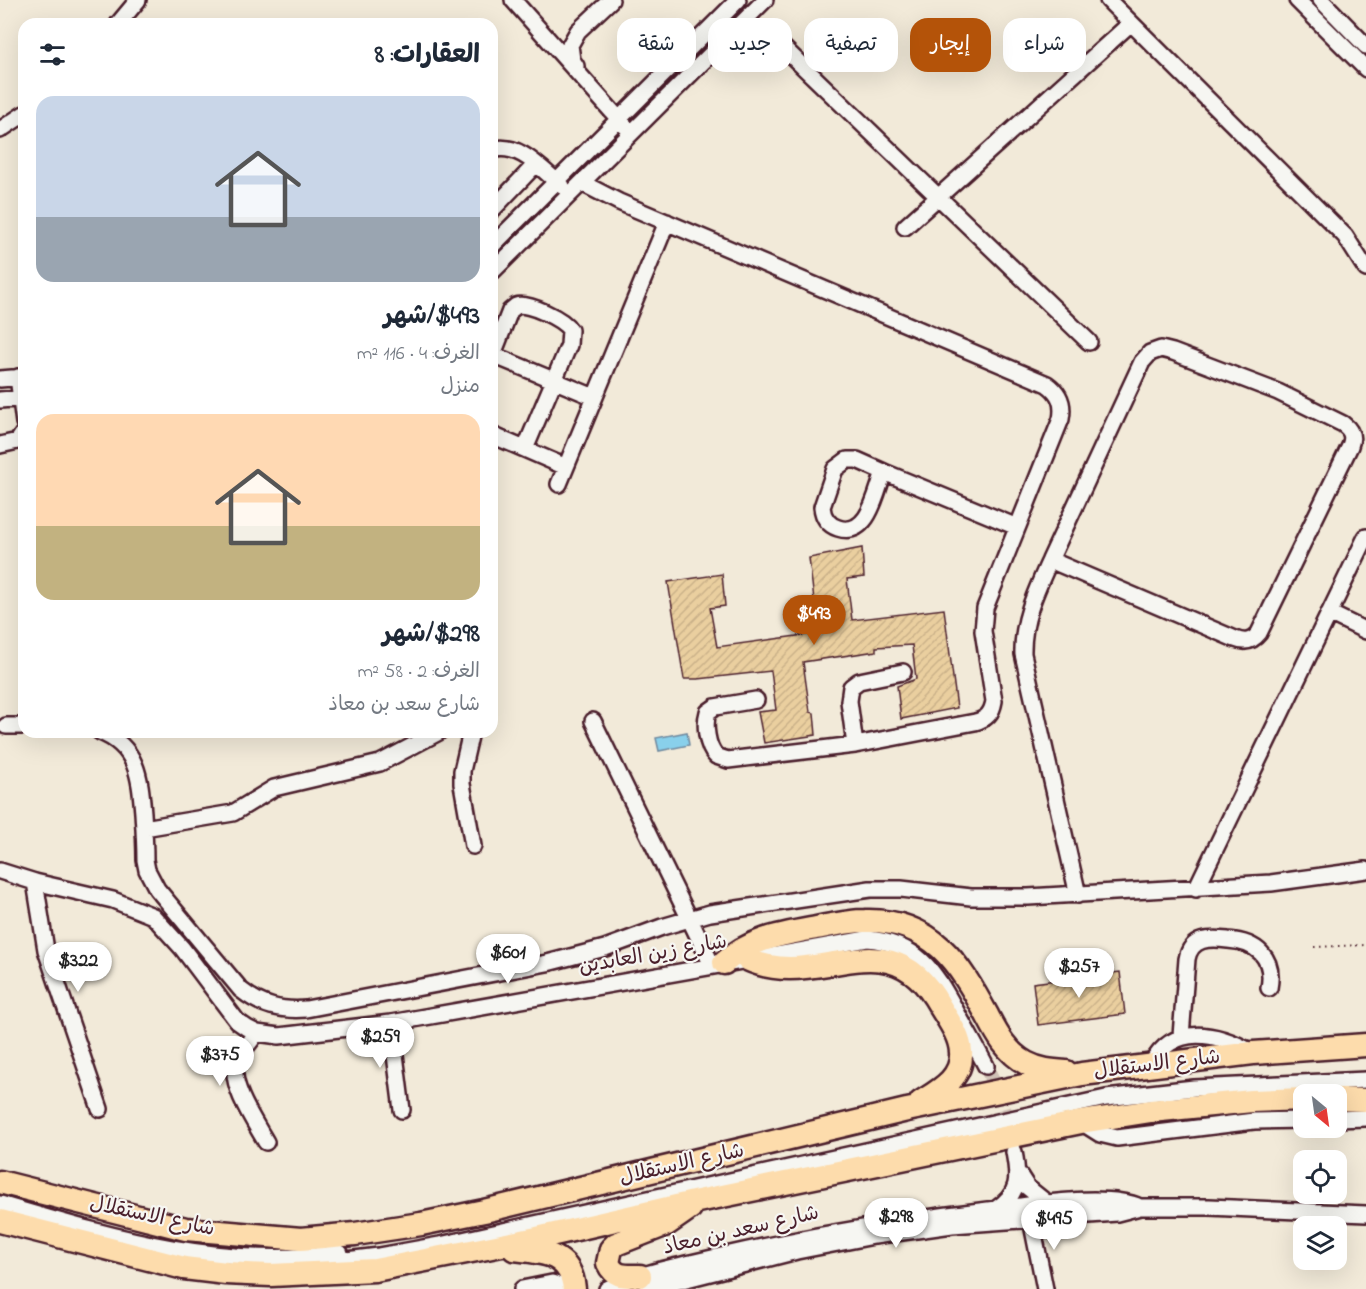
<!DOCTYPE html>
<html lang="ar">
<head>
<meta charset="utf-8">
<style>
	body { margin:0; font-family:"Indie Flower","Playpen Sans Arabic",sans-serif; background:#f2f2f3; color:#1f2937; direction:rtl; height:100vh; display:flex; flex-direction:column; font-size:22px; white-space:nowrap }
	* { box-sizing:border-box; margin:0 }
	p { font-size:20px; color:#747a83 }
	.icon { flex:none; width:33px; height:33px; fill:none; stroke:currentColor; stroke-width:2; stroke-linecap:round; stroke-linejoin:round }
	.map { position:relative; flex:1; overflow:hidden; direction:ltr }
	.drawer { position:absolute; left:18px; top:18px; width:480px; height:720px; display:flex; flex-direction:column; background:#fff; border-radius:18px; box-shadow:0 6px 24px #0002; direction:rtl }
	.drawer>* { flex:none }
	.top-card { position:absolute; left:516px; top:18px; width:570px; height:54px; direction:rtl; display:flex; gap:12px }
	.needle { width:39px; rotate:151deg }
	.buttons { position:absolute; left:1293px; top:1084px; display:grid; gap:12px }
	.buttons a { display:grid; place-items:center; width:54px; height:54px; border-radius:12px; background:#fff; box-shadow:0 6px 24px #0002; font-size:30px }
	.price { position:absolute; translate:-50% -51px; padding:0 14px; border-radius:21px; background:#fff; color:#222; font-size:20px; line-height:39px; filter:drop-shadow(0 2px 3px #0008) }
	.price::after { content:''; position:absolute; left:50%; top:36px; width:18px; height:14px; margin-left:-9px; background:inherit; clip-path:polygon(0 0,100% 0,50% 100%) }
	.price.active { background:#b45309; color:#fff }
	ul { padding:0; list-style:none }
	li { display:grid; align-content:center; gap:12px; height:318px; padding:0 18px }
	li span { display:grid; place-items:center; height:186px; border-radius:18px; color:#555 }
	li>.icon { margin-inline-start:auto }
	span .icon { width:108px; height:108px; fill:#fffc; stroke-width:1 }
	li b { font-size:26px }
	h2 { display:flex; justify-content:space-between; align-items:center; height:72px; padding:0 18px; font-size:26px }
	.pill { padding:0 21px; border-radius:18px; background:#fff; box-shadow:0 6px 24px #0002; font-size:21px; line-height:54px }
	.pill.active { background:#b45309; color:#fff }
	.map>svg:first-child { display:block }
	.water { fill:#89d0eb; stroke:#70899e; stroke-width:1.5 }
	.building { fill:url(#building-hatch); stroke:#4a1f2b; stroke-width:1.5 }
	.lines { fill:none; stroke-linecap:round; stroke-linejoin:round }
	.minor-tunnel { stroke:#d0c1b6; stroke-width:15; stroke-dasharray:15 8; stroke-linecap:butt }
	.minor-casing { stroke:#4a1f2b; stroke-width:20 }
	.highway-casing { stroke:#4a1f2b; stroke-width:27 }
	.path { stroke:#4a1f2b; stroke-width:2; stroke-dasharray:1.5 4.5; stroke-linecap:butt }
	.minor { stroke:#f6f6f2; stroke-width:15 }
	.highway { stroke:#fddcac; stroke-width:22 }
	.labels { text-anchor:middle; dominant-baseline:central; stroke-width:4.5; stroke-linejoin:round; paint-order:stroke }
	.street-label { font-size:21px; fill:#4a1f2b; stroke:#f6f6f2 }
</style>
</head>
<body>
<div class="map">
<svg width="1366" height="1289" viewBox="0 0 1366 1289">
	<defs>
		<pattern id="building-hatch" width="6" height="6" patternUnits="userSpaceOnUse" patternTransform="scale(1.5)"><rect width="6" height="6" fill="#eacf9f"/><path d="M-1 1l2-2M0 6l6-6M5 7l2-2" fill="none" stroke="#cab189"/></pattern>
	</defs>
	<rect width="100%" height="100%" fill="#f2ead9"/>
	<filter id="ink" filterUnits="userSpaceOnUse"><feTurbulence type="fractalNoise" baseFrequency=".0167" numOctaves="2"/><feDisplacementMap in="SourceGraphic" scale="12" xChannelSelector="R" yChannelSelector="G"/><feConvolveMatrix kernelMatrix="1 2 1 2 8 2 1 2 1" color-interpolation-filters="sRGB"/></filter>
	<g filter="url(#ink)">
		<path class="water" d="M687,732L689,745L659,751L656,738Z"/>
		<path class="building" d="M862,548L864,577L847,579L852,620L944,609L957,708L901,719L897,686L916,679L912,645L876,647V651L803,662L810,712L814,713L816,735L764,743L758,712L776,710L771,671L698,679H684L668,582L722,574L725,606L710,608L717,647L818,633L809,558Z
			M1120,972L1125,1014L1038,1025L1033,983Z"/>
		<g class="lines">
			<path class="minor-tunnel" d="M986,1066L1001,1099L1010,1131"/>
			<defs>
				<path id="minor" d="M513,0L625,126
					M1108,0L1345,236L1366,269
					M1297,0L1366,69
					M1321,0L1366,46
					M118,24L138,0
					M767,32L1089,342
					M576,66L572,60L570,45L578,31L611,0
					M0,130L24,114
					M492,150C519,141 543,171 562,186
					M582,183L619,202L1047,384C1060,393 1064,404 1061,419L985,608L983,631L994,701C992,713 987,719 975,722L855,745L728,760L716,756C707,747 704,725 708,712L715,707L756,700
					M493,209L535,165
					M905,227L1131,23
					M492,246L738,0
					M492,272L765,0
					M1161,349L1173,352L1278,392L1343,424C1351,430 1354,436 1350,446L1259,633C1252,642 1245,643 1235,639L1050,560L1142,362L1150,353Z
					M493,355L594,397
					M492,357L510,311L516,306C528,302 563,319 570,330L569,345L525,449
					M18,377L24,423
					M0,379L24,377
					M0,400L24,398
					M492,435L566,467
					M0,445L18,441L24,432
					M847,460H857L884,472C876,492 869,538 838,528C828,525 823,517 822,507L835,469Z
					M884,472L1017,527
					M559,484L667,222
					M1050,560C1036,591 1022,620 1023,654L1078,895
					M1329,613L1366,631
					M593,721L712,965
					M6,726H24
					M100,732C138,747 140,778 143,813C144,828 145,844 145,860L147,870L157,889L241,990C261,1006 281,1011 306,1009L547,963L605,948L662,927L710,913L870,889H901L971,897H1028L1271,883L1366,870
					M471,732L462,771V784L473,846
					M855,745L849,701L851,687L859,681L903,672
					M144,828L233,813L274,788L380,763L439,732
					M0,871L35,882L113,900L153,916L182,948L237,1021L247,1028L257,1033L279,1036L391,1023L867,939C917,943 933,969 955,1009C965,1028 976,1047 986,1066
					M35,882L46,950L100,1109
					M1196,889L1366,537
					M391,1023L402,1110
					M257,1033C250,1042 240,1053 236,1064C229,1085 256,1124 266,1142
					M1181,1036L1187,959C1191,937 1210,938 1228,940C1256,942 1275,957 1269,988
					M1151,1065C1173,1022 1218,1033 1253,1053
					M1336,1119L1366,1118
					M1081,1122L1100,1134L1117,1138L1254,1121L1304,1120
					M1018,1173L1027,1187L1047,1203
					M0,1204C113,1237 220,1270 340,1253
					M996,1209C1020,1193 1019,1178 1014,1152
					M1031,1219L1045,1289
					M330,1262L379,1256L440,1245L1106,1098L1194,1088L1366,1080
					M522,1289L552,1283L569,1289
					M607,1289C642,1272 680,1266 717,1257C812,1235 907,1219 1004,1208C1039,1204 1109,1193 1140,1207
					M647,1289L797,1251L874,1236L952,1225L1117,1213L1140,1207H1209L1366,1214"/>
				<path id="highway" d="M747,959C819,993 889,913 940,1006C948,1020 960,1035 961,1052C963,1078 940,1090 921,1102
					M724,963C749,939 783,934 816,928C832,925 849,921 865,921C932,919 959,963 987,1015C997,1034 1006,1052 1026,1063C1039,1070 1052,1071 1066,1072
					M1336,1099L1366,1100
					M0,1182L186,1229L301,1239L355,1234L421,1224L484,1211L907,1110L1082,1074L1253,1053L1366,1045
					M0,1221L184,1268L226,1273L271,1275L375,1270L537,1238L698,1201L1081,1122L1151,1111L1252,1101L1304,1099
					M514,1249C542,1252 571,1253 574,1289
					M640,1276C625,1276 615,1278 608,1263L611,1249L616,1244L667,1224L690,1208"/>
			</defs>
			<use href="#minor" class="minor-casing"/>
			<use href="#highway" class="highway-casing"/>
			<path class="path" d="M1314,947L1366,945"/>
			<use href="#minor" class="minor"/>
			<use href="#highway" class="highway"/>
		</g>
	</g>
	<g class="labels">
		<g class="street-label">
			<text transform="translate(653 955) rotate(-10)">شارع زين العابدين</text>
			<text transform="translate(1157 1065) rotate(-7)">شارع الاستقلال</text>
			<text transform="translate(682 1165) rotate(-13)">شارع الاستقلال</text>
			<text transform="translate(152 1217) rotate(12)">شارع الاستقلال</text>
			<text transform="translate(741 1231) rotate(-13)">شارع سعد بن معاذ</text>
		</g>
	</g>
</svg>
<div class="buttons">
<a><svg class="needle" viewBox="-14 -14 28 28"><path d="M0-13l5 13h-10z" fill="#e53935"/><path d="M0 13l5-13h-10z" fill="#747a83"/></svg></a>
<a><svg class="icon" aria-label="locate" viewBox="0 0 24 24"><circle cx="12" cy="12" r="6"/><path d="M12 2v4M12 18v4M2 12h4M18 12h4"/></svg></a>
<a><svg class="icon" aria-label="layers" viewBox="0 0 24 24"><path d="M12 4l9 5-9 5-9-5zM3 14l9 5 9-5"/></svg></a>
</div>
<b class="price active" style="left:814px;top:646px">$493</b>
<b class="price" style="left:508px;top:985px">$601</b>
<b class="price" style="left:78px;top:993px">$322</b>
<b class="price" style="left:1079px;top:999px">$257</b>
<b class="price" style="left:380px;top:1069px">$259</b>
<b class="price" style="left:220px;top:1087px">$375</b>
<b class="price" style="left:896px;top:1249px">$298</b>
<b class="price" style="left:1054px;top:1251px">$495</b>
<div class="top-card">
<a class="pill">شراء</a>
<a class="pill active">إيجار</a>
<a class="pill">تصفية</a>
<a class="pill">جديد</a>
<a class="pill">شقة</a>
</div>
<section class="drawer">
<h2>العقارات: 8<svg class="icon" aria-label="filters" viewBox="0 0 24 24"><path d="M4 7h16M4 17h16"/><circle cx="9" cy="7" r="2"/><circle cx="15" cy="17" r="2"/></svg></h2>
<ul>
<li><span style="background:linear-gradient(#c9d6e8 65%,#9aa5b1 0)"><svg class="icon" aria-label="home" viewBox="0 0 24 24"><path d="M3 11l9-7 9 7M6 9v11h12V9"/></svg></span><div><b>$493/شهر</b><p>الغرف: 4 · 116 m²</p><p>منزل</p></div></li>
<li><span style="background:linear-gradient(#ffd9b3 60%,#c2b280 0)"><svg class="icon" aria-label="home" viewBox="0 0 24 24"><path d="M3 11l9-7 9 7M6 9v11h12V9"/></svg></span><div><b>$298/شهر</b><p>الغرف: 2 · 58 m²</p><p>شارع سعد بن معاذ</p></div></li>
</ul>
</section>
</div>
</body>
</html>
